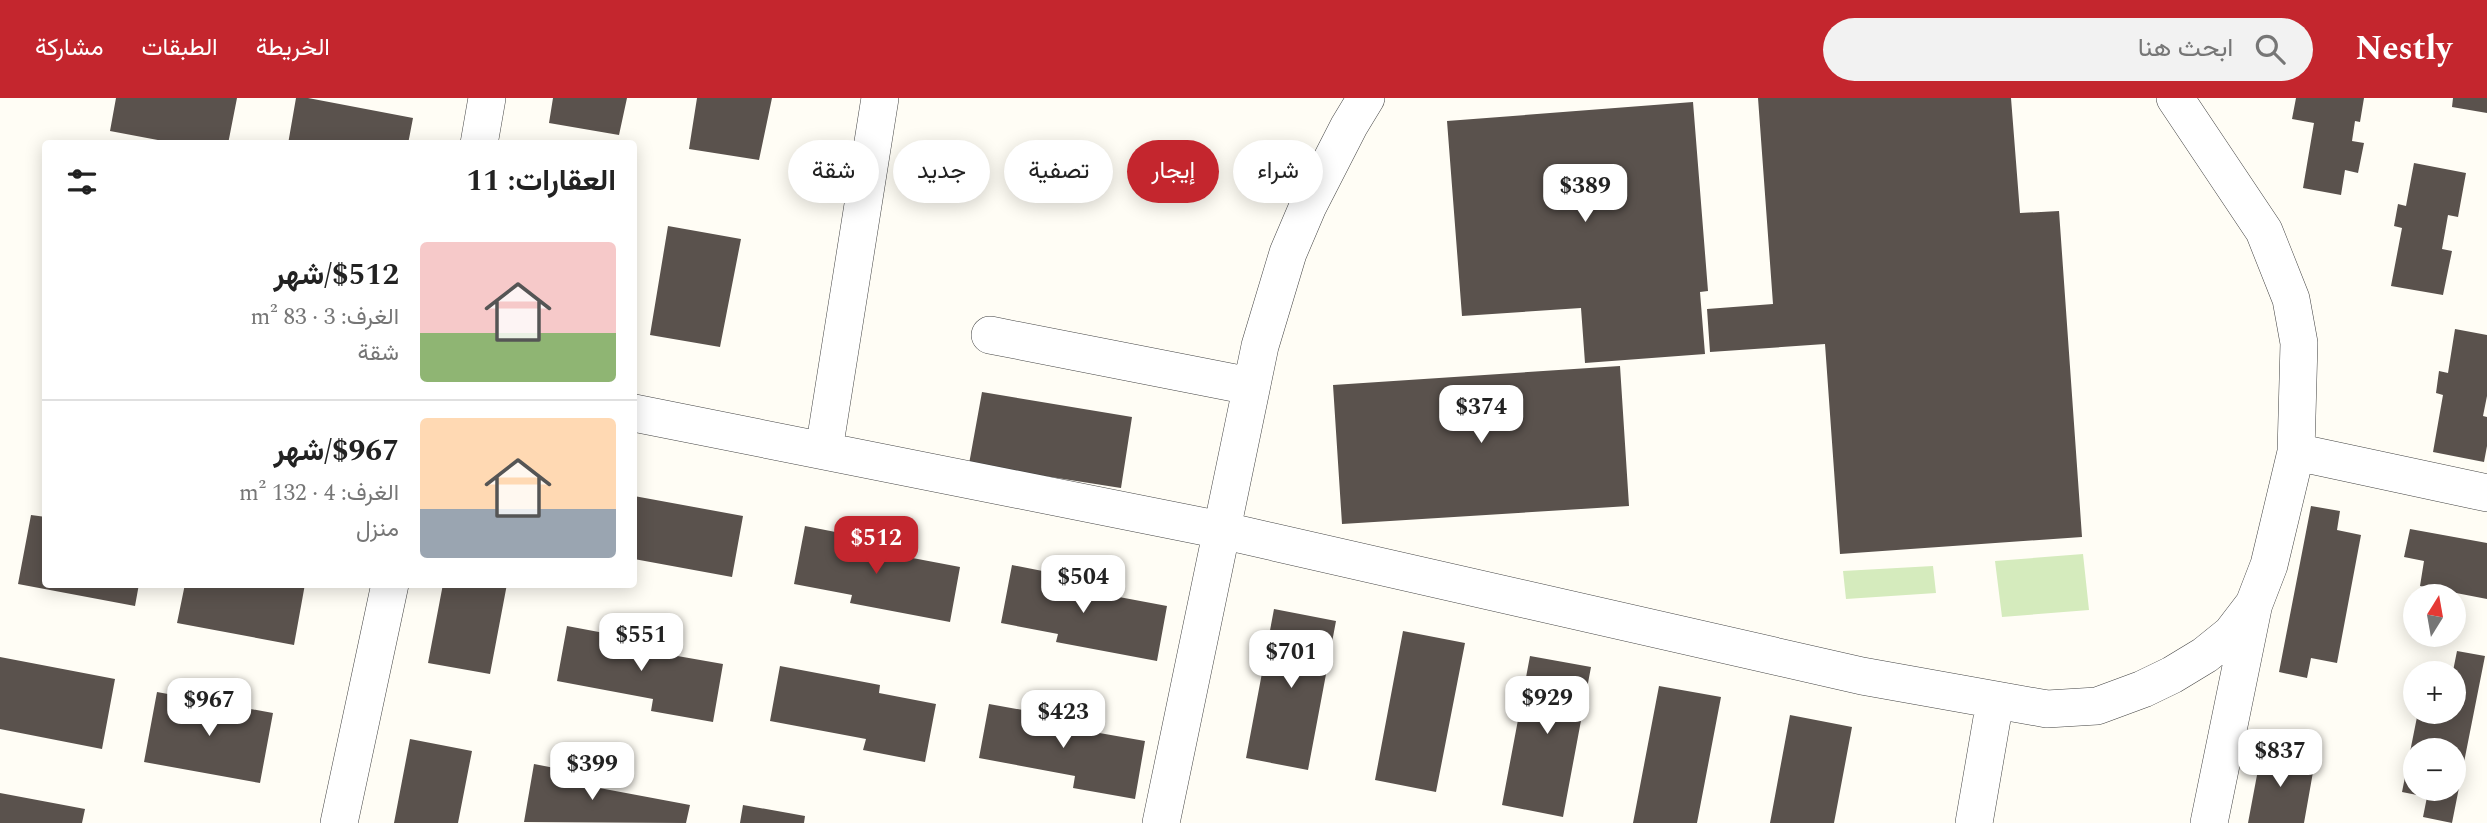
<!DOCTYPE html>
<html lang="ar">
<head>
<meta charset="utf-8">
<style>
	body { margin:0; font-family:Spectral,Vazirmatn,serif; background:#f2f2f2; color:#222; direction:rtl; height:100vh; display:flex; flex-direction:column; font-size:26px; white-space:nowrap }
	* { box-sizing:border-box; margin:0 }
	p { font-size:23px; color:#767676 }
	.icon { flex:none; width:38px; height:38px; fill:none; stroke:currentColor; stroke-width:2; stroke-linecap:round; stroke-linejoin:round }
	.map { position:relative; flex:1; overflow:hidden; direction:ltr }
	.panel { position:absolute; left:42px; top:42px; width:595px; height:448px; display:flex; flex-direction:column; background:#fff; border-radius:7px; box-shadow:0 4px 18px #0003; direction:rtl }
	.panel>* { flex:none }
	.guide { position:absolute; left:658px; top:42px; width:665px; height:63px; direction:rtl; display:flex; gap:14px }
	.needle { width:46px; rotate:11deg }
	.buttons { position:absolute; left:2403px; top:486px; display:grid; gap:14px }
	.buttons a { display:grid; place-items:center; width:63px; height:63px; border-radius:50%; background:#fff; box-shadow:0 4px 18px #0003; font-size:35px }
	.price { position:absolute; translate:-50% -60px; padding:0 16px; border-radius:14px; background:#fff; color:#222; font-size:23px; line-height:46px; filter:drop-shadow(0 2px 4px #0008) }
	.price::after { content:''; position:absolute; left:50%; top:42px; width:21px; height:16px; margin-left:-10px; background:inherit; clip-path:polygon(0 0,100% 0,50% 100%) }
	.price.current { background:#c4262e; color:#fff }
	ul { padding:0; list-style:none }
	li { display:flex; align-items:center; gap:21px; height:175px; padding:0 21px }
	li+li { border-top:2px solid #e0e0e0 }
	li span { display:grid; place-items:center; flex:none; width:196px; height:140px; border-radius:7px; color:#555 }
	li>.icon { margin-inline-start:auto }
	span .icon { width:84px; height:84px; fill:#fffc; stroke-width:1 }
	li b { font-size:30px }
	h2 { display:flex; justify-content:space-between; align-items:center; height:84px; padding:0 21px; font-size:30px }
	.pill { padding:0 24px; border-radius:32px; background:#fff; box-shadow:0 4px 18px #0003; font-size:24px; line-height:63px }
	.pill.current { background:#c4262e; color:#fff }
	header { display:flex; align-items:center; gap:42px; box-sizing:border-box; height:98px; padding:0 35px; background:#c4262e; color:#fff }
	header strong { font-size:33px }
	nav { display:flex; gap:38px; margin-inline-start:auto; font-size:24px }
	.search { width:490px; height:63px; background:#f2f2f2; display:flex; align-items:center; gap:18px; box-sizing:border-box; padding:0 24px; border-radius:38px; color:#767676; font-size:26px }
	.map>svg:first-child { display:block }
	.green { fill:#d5ebbd }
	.building { fill:#5a524d; fill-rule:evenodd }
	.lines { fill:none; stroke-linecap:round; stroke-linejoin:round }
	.street-casing { stroke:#444; stroke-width:38 }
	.street { stroke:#fff; stroke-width:37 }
</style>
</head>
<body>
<header>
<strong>Nestly</strong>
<div class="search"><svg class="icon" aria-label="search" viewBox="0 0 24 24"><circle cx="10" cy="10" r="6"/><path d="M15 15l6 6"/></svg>ابحث هنا</div>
<nav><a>الخريطة</a><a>الطبقات</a><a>مشاركة</a></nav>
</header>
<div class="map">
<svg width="2487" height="725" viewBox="0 0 2487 725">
	<rect width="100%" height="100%" fill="#fffdf5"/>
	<path class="green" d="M2083,456L2089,512L2002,519L1995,463Z
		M1933,468L1936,495L1846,501L1843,473Z"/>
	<path class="building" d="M116,0H237L228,46H179L110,33Z
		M296,0H308L413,20L408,46H288Z
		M553,0H627L619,37L549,25Z
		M697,0H772L759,62L689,51Z
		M1758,0H2011L2020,115L2059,113L2082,439L1840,456L1825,246L1710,254L1707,211L1773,206Z
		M2296,0H2364L2360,24L2355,23L2352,43L2364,45L2358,75L2345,72L2341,97L2303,90L2314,25L2292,21Z
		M2453,0H2487V15L2452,9Z
		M1693,4L1708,193L1700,194L1705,256L1585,265L1581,210L1462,218L1447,23Z
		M2414,65L2466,75L2458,119L2448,117L2442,151L2452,153L2443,197L2391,188L2402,130L2394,128L2398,106L2406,108Z
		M668,128L741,141L720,249L650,237Z
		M2455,231L2487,237V298L2483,318L2487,319V348L2484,364L2433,354L2443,297L2436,295L2439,273L2448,275Z
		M1620,268L1629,408L1342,426L1333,287Z
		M982,294L1132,319L1121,390L969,366Z
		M634,398L743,418L732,479L634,461Z
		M2311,408L2340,413L2337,432L2361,437L2337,565L2311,560L2307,580L2279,574Z
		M31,417L46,419V486H139L135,508L18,486Z
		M805,428L866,440L865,451L960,469L950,524L850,505L852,497L794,486Z
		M2410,431L2487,445V501L2420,488L2424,463L2404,459Z
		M1012,467L1073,479L1071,490L1167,508L1157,563L1056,544L1058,536L1001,525Z
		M185,486H305L294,547L177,525Z
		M443,486H507L490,576L428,565Z
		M1274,511L1336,523L1308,672L1246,660Z
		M567,528L668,547L666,556L723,566L713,624L651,613L653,601L557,583Z
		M1403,533L1465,545L1436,694L1375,682Z
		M2457,553L2485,558L2452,725L2423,719L2427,699L2402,694L2418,614H2454V576H2425L2427,568L2453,573ZM2415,653H2454V691H2415Z
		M1530,558L1591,569L1563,719L1502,707Z
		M0,559L115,581L102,651L0,631Z
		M780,568L880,587L879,595L936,606L925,664L863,652L866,641L770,623Z
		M1659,588L1721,599L1697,725H1633Z
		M157,594L273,615L260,685L144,664Z
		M989,606L1090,624L1088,633L1145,643L1135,701L1073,690L1075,678L979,660Z
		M1790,617L1852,629L1834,725H1770Z
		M410,641L472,653L458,725H394Z
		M2263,645L2293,650L2289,669L2313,674L2304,725H2248Z
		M534,666L596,678L594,689L690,707L686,725L524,724Z
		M0,695L85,711L82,725H0Z
		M743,707L805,718L804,725H740Z"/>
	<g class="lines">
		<defs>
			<path id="street" d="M479,46L487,0
				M990,237L1250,288
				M634,315L1221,432L1862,578L2047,611L2097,608L2143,591L2172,577L2205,557L2231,536L2254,506L2269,467L2296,354L2299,245L2291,201L2264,133L2175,0
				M824,352L880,0
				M2296,354L2487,395
				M339,725L390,486
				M1161,725L1260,248L1288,155L1308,108L1349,28L1366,0
				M1974,725L1995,603
				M2209,725L2253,510"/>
		</defs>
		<use href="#street" class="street-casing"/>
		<use href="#street" class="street"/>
	</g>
</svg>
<div class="buttons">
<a><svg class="needle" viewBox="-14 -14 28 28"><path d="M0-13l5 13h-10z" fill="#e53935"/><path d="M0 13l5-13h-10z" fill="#767676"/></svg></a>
<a>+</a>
<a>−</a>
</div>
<b class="price" style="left:1585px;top:126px">$389</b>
<b class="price" style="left:1481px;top:347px">$374</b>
<b class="price current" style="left:876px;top:478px">$512</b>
<b class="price" style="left:1083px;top:517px">$504</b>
<b class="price" style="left:641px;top:575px">$551</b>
<b class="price" style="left:1291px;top:592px">$701</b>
<b class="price" style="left:1547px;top:638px">$929</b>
<b class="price" style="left:209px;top:640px">$967</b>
<b class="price" style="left:1063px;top:652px">$423</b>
<b class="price" style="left:2280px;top:691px">$837</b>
<b class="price" style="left:592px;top:704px">$399</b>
<div class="guide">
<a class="pill">شراء</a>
<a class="pill current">إيجار</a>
<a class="pill">تصفية</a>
<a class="pill">جديد</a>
<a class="pill">شقة</a>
</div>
<section class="panel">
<h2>العقارات: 11<svg class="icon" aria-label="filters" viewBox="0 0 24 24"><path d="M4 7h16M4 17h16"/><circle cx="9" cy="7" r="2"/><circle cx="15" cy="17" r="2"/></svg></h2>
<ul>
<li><span style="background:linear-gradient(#f6c9c9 65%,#8fb573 0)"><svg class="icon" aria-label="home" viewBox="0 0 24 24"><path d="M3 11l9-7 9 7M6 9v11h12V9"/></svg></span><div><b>$512/شهر</b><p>الغرف: 3 · 83 m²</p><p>شقة</p></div></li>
<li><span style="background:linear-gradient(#ffd9b3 65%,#9aa5b1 0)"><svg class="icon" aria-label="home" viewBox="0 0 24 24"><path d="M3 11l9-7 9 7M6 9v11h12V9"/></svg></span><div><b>$967/شهر</b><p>الغرف: 4 · 132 m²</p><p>منزل</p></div></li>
</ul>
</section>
</div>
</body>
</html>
